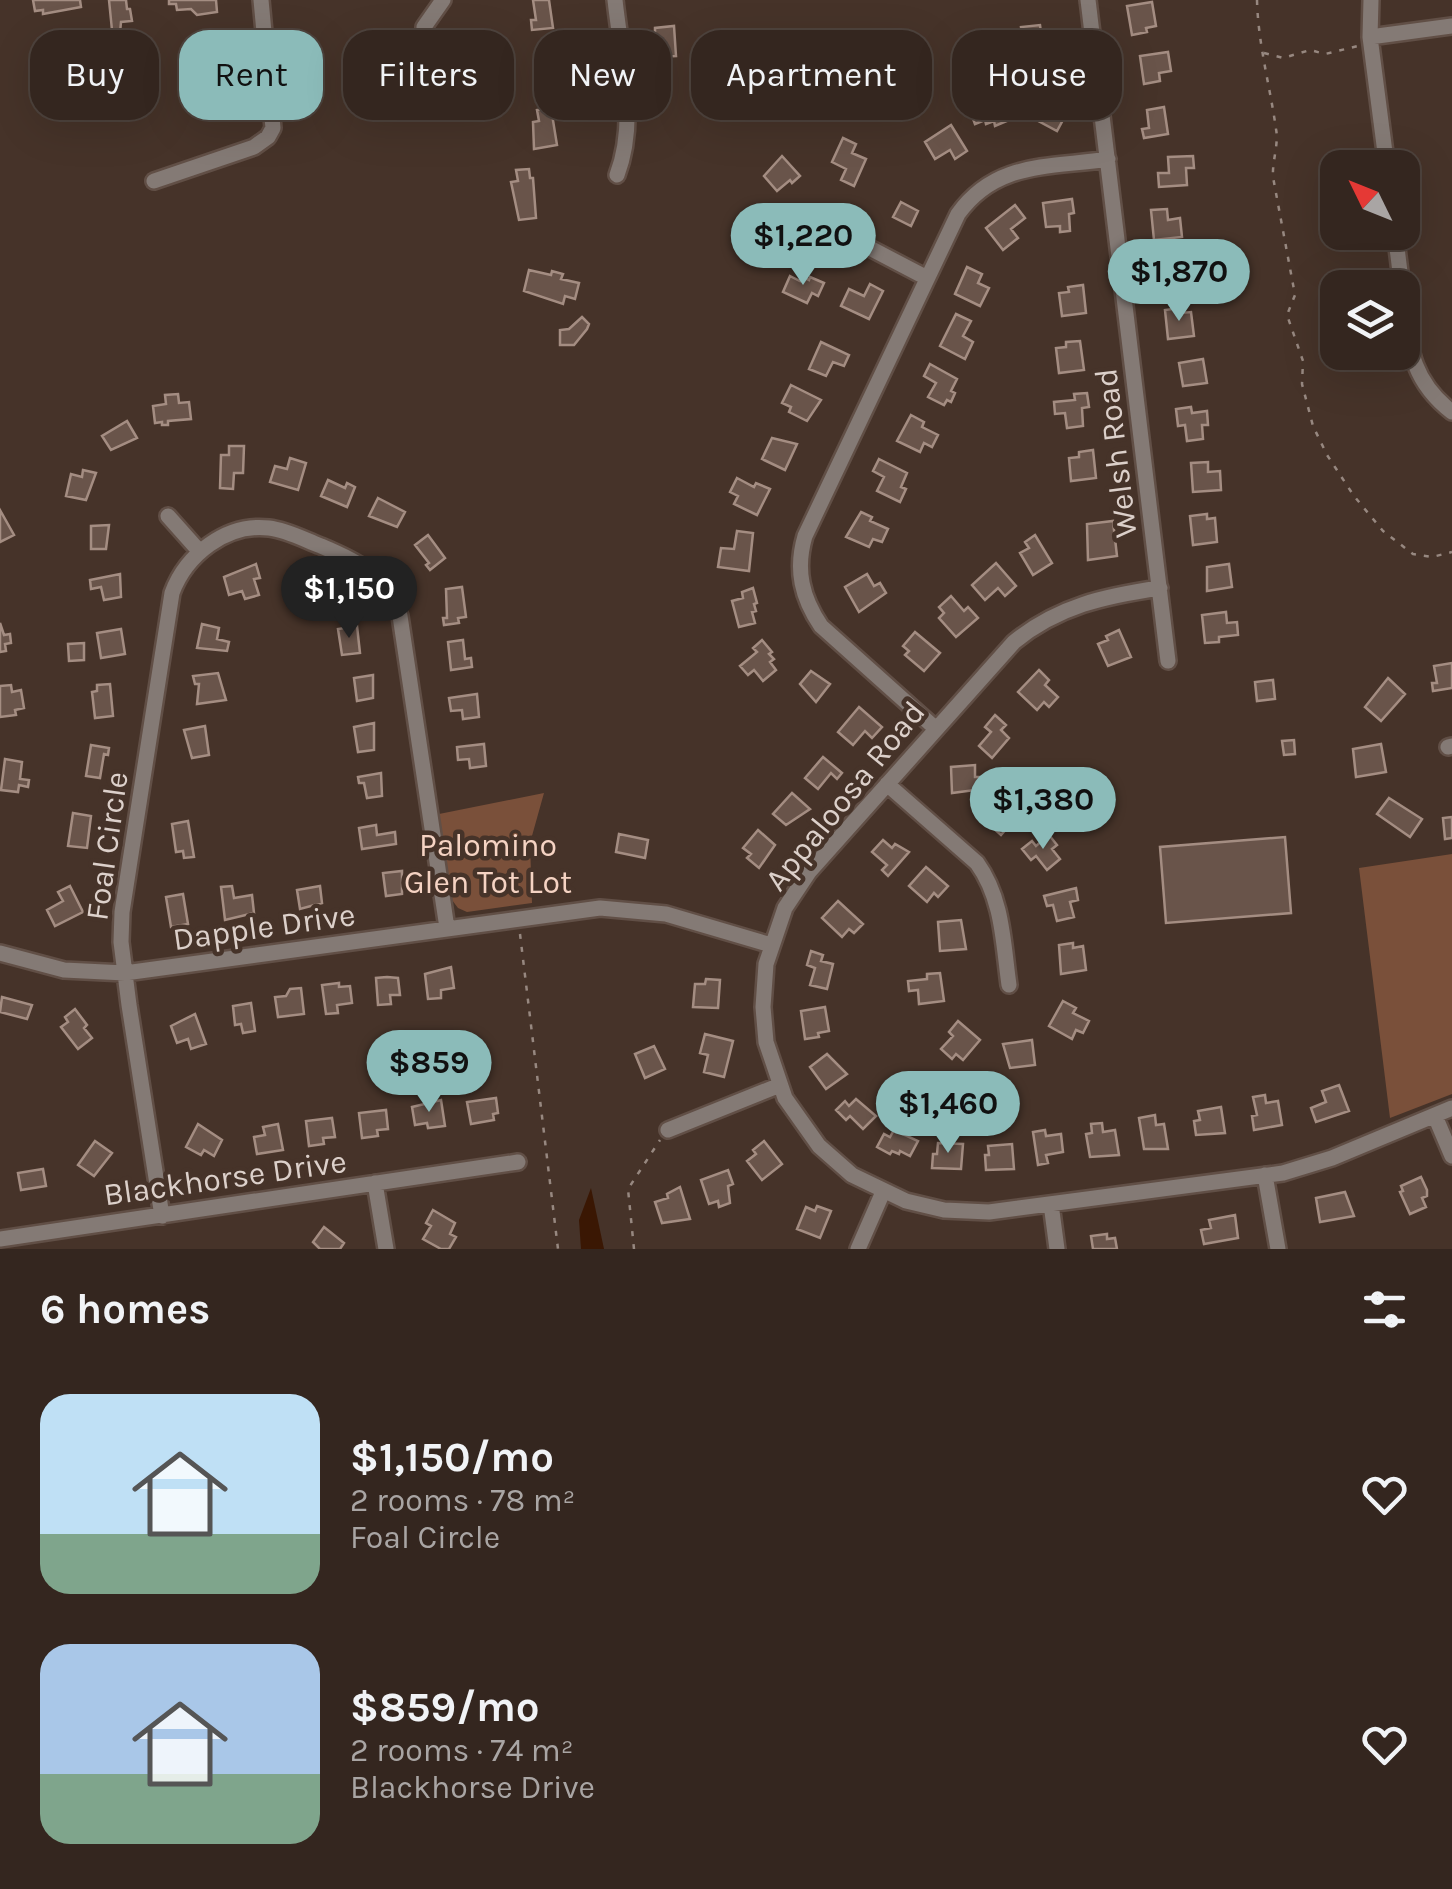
<!DOCTYPE html>
<html lang="en">
<head>
<meta charset="utf-8">
<style>
	body { margin:0; font-family:Karla,sans-serif; background:#3c2e28; color:#f1f3f6; height:100vh; display:flex; flex-direction:column; font-size:38px; white-space:nowrap }
	* { box-sizing:border-box; margin:0 }
	p { font-size:32px; color:#a9a5a4 }
	.icon { flex:none; width:55px; height:55px; fill:none; stroke:currentColor; stroke-width:2; stroke-linecap:round; stroke-linejoin:round }
	.map { position:relative; height:1249px; overflow:hidden }
	.drawer { display:flex; flex-direction:column; background:#34261f; flex:1 }
	.drawer>* { flex:none }
	.hud { position:absolute; left:30px; top:30px; width:1392px; height:90px; display:flex; gap:20px }
	.needle { width:65px; rotate:313deg }
	.buttons { position:absolute; left:1320px; top:150px; display:grid; gap:20px }
	.buttons a { display:grid; place-items:center; width:100px; height:100px; border-radius:20px; background:#34261f; box-shadow:0 10px 40px #0002,0 0 0 2px #4e433d; font-size:50px }
	.price { position:absolute; translate:-50% -85px; padding:0 22px; border-radius:35px; background:#8bbbb9; color:#111; font-size:32px; line-height:65px; filter:drop-shadow(0 2px 5px #0008) }
	.price::after { content:''; position:absolute; left:50%; top:60px; width:30px; height:22px; margin-left:-15px; background:inherit; clip-path:polygon(0 0,100% 0,50% 100%) }
	.price.active { background:#222; color:#fff }
	ul { padding:0; list-style:none }
	li { display:flex; align-items:center; gap:30px; height:250px; padding:0 40px }
	li span { display:grid; place-items:center; flex:none; width:280px; height:200px; border-radius:30px; color:#555 }
	li>.icon { margin-inline-start:auto }
	span .icon { width:120px; height:120px; fill:#fffc; stroke-width:1 }
	li b { font-size:42px }
	h2 { display:flex; justify-content:space-between; align-items:center; height:120px; padding:0 40px; font-size:42px }
	.chip { padding:0 35px; border-radius:30px; background:#34261f; box-shadow:0 10px 40px #0002,0 0 0 2px #4e433d; font-size:35px; line-height:90px }
	.chip.active { background:#8bbbb9; color:#111 }
	.map>svg:first-child { display:block }
	.green { fill:#7a503a }
	.water { fill:#3a1703 }
	.building { fill:#69544a; stroke:#a48d82; stroke-width:2.5 }
	.lines { fill:none; stroke-linecap:round; stroke-linejoin:round }
	.minor-casing { stroke:#614f46; stroke-width:20 }
	.path { stroke:#978880; stroke-width:2.5; stroke-dasharray:5 8; stroke-linecap:butt }
	.minor { stroke:#847a75; stroke-width:15 }
	.labels { text-anchor:middle; dominant-baseline:central; stroke-width:9; stroke-linejoin:round; paint-order:stroke }
	.street-label { font-size:32px; fill:#dcd0ca; stroke:#463329 }
	.park-label { font-size:32px; fill:#f5d3c3; stroke:#463329 }
</style>
</head>
<body>
<div class="map">
<svg width="1452" height="1249" viewBox="0 0 1452 1249">
	<rect width="100%" height="100%" fill="#463329"/>
	<path class="green" d="M544,793L530,843L532,903L467,912L458,908L449,896L439,814Z
		M1452,854V1094L1390,1118L1359,868Z"/>
	<path class="water" d="M591,1188L604,1249H581L579,1220Z"/>
	<path class="building" d="M33,0H80L81,7L43,14V10L35,11Z
		M109,0H126L127,9H130L132,21L121,22L120,33L114,34L112,30Z
		M169,0H216L217,12L197,15L191,9L177,10L176,4H169Z
		M533,0H549L553,28L532,30L531,20H536Z
		M1152,2L1156,26L1146,28L1147,32L1132,35L1127,6Z
		M1040,25L1042,41L1054,40L1055,55L1025,58L1021,27Z
		M674,26L676,56L655,57V28Z
		M562,46L565,66L579,64L581,78L541,83L537,52Z
		M421,48L428,89L418,91L412,49Z
		M1168,52L1171,71L1159,73L1160,81L1144,84L1140,56Z
		M1043,90L1061,99L1053,112L1064,118L1057,131L1029,116Z
		M993,91L1000,110L1004,108L1009,120L995,126L994,121L986,124L985,120L975,124L969,108L984,103L981,95Z
		M1164,107L1168,134L1144,138L1142,129L1149,128L1147,110Z
		M551,108L557,145L534,149L533,122L539,121L537,110Z
		M951,125L967,151L955,159L950,150L935,159L925,142Z
		M843,138L856,144L852,153L866,159L854,186L841,180L846,169L832,162Z
		M782,156L800,176L792,183L790,180L777,191L764,176Z
		M1193,156L1194,168H1186L1187,185L1159,187L1158,173H1169L1168,157Z
		M529,169L530,178H533L536,218L519,220L511,182L518,181L516,170Z
		M1072,199L1074,213L1069,214L1070,231L1060,232V226L1046,227L1043,203Z
		M901,202L918,211L911,226L893,217Z
		M1015,205L1025,218L1011,229L1018,238L1003,250L986,228Z
		M1167,209L1168,220L1180,218L1182,237L1154,240L1151,210Z
		M754,214H771V238L747,234V225H753Z
		M1182,257V262L1192,261L1195,284L1171,287L1168,259Z
		M967,267L982,274L978,283L989,288L980,306L955,294Z
		M529,270L551,275L552,271L563,274L561,279L579,283L575,299L565,296L563,304L524,291Z
		M790,276L800,281L802,277L809,280L810,277L824,283L818,296L812,293L807,303L783,292Z
		M870,284L883,291L869,319L841,306L849,289L864,296Z
		M1083,285L1086,313L1062,316L1059,293L1069,292L1068,287Z
		M1180,308L1181,313L1191,312L1194,336L1168,339L1165,310Z
		M956,314L971,321L963,336L973,342L965,359L940,346Z
		M582,317L589,324L587,329L574,345H560V330L569,329Z
		M1080,341L1084,370L1059,373L1056,348L1066,347V342Z
		M821,342L849,355L844,366L833,362L826,376L809,369Z
		M1203,359L1207,383L1183,386L1179,363Z
		M930,364L957,379L951,391L955,393L951,402L947,400L944,405L928,397L936,383L924,376Z
		M791,385L821,400L807,421L789,412L791,407L782,403Z
		M1087,393L1089,407L1082,408L1083,426L1067,428L1065,413L1055,414L1054,402L1075,400L1074,394Z
		M178,394L179,403L189,402L191,419L168,421V425H162V422L155,423L153,406L166,404L165,395Z
		M1191,407L1192,413L1207,411L1208,425H1202L1203,439L1187,441L1185,425L1178,426L1176,409Z
		M911,415L924,422L922,427L938,435L932,447L924,443L920,452L897,441Z
		M127,421L137,438L111,450L102,436Z
		M772,438L797,444L785,470L762,459Z
		M229,446H244L243,473H234L233,489L220,488L221,455H229Z
		M1093,450L1096,478L1071,481L1069,458L1079,457V452Z
		M290,458L306,463L298,490L270,482L275,466L287,469Z
		M879,459L907,473L901,487L906,489L900,502L877,491L884,477L873,471Z
		M1208,462V472L1220,471L1221,490L1193,492L1191,463Z
		M83,470L96,473L86,500L66,496L71,474L82,477Z
		M737,478L754,487L756,483L770,489L757,515L734,504L738,496L730,492Z
		M328,480L345,488L347,483L355,487L347,507L321,496Z
		M378,498L405,512L397,527L369,516Z
		M0,510L14,535L0,542Z
		M861,512L872,517L870,521L888,529L882,542L873,539L869,547L846,537Z
		M1207,514V519L1215,518L1217,542L1193,545L1190,516Z
		M1113,521L1117,556L1088,560L1087,524Z
		M109,525L106,549H91V526Z
		M737,531L753,533L749,571L718,567L721,548L734,549Z
		M428,535L445,558L430,570L426,565L429,563L415,545Z
		M1035,535L1052,563L1033,575L1020,553L1029,548L1025,542Z
		M996,563L1016,586L1005,596L998,588L985,600L972,585Z
		M256,564L260,578L254,579L259,595L245,599L242,591L229,595L224,577Z
		M1229,564L1232,587L1207,591V567Z
		M120,574L121,597L104,600L101,587L91,589L90,580Z
		M294,574L327,584L322,595L316,593L309,609L297,603L300,596L287,590Z
		M867,574L874,586L880,583L886,593L859,612L845,587Z
		M462,587L466,617L458,618L459,623L444,625L443,618H447L446,589Z
		M753,588L757,603L754,604L756,611L752,612L755,623L739,627L732,601L743,598L742,592Z
		M951,596L964,611L968,607L978,618L956,637L939,618L944,613L939,607Z
		M1226,612L1227,623L1237,622L1238,635L1219,637V642L1205,643L1202,615Z
		M0,623L4,635L10,634L11,643L5,644L6,651L0,652Z
		M202,624L219,628L217,639L229,642L227,651L197,648Z
		M357,626L360,653L342,655L338,629Z
		M121,629L125,654L101,658L97,633Z
		M1119,630L1131,657L1108,666L1098,644L1108,640L1106,636Z
		M915,632L940,653L924,671L905,655L909,651L903,646Z
		M463,640L465,659L471,658L472,667L451,670L448,642Z
		M762,640L772,652L769,654L774,659L770,662L776,670L763,681L754,670L748,675L740,666L757,652L753,648Z
		M84,643V660L69,661L68,644Z
		M1452,663V688L1433,691L1432,683H1437L1434,666Z
		M1039,670L1049,680L1045,685L1058,697L1049,707L1044,702L1037,710L1018,692Z
		M811,671L830,684L816,702L800,684Z
		M218,673L226,700L197,704L199,684H195L193,676Z
		M373,675V698L357,701L354,678Z
		M1388,678L1405,694L1381,721L1365,707Z
		M1273,680L1275,699L1257,701L1255,682Z
		M110,684L113,716L95,718L92,692L97,691V685Z
		M11,685L12,692L21,690L24,708L15,710L16,715L0,717V686Z
		M477,694L479,717L463,719L462,710L451,711L449,698Z
		M859,707L882,727L872,738L865,731L853,745L838,732Z
		M995,715L1006,725L1001,730L1009,738L992,758L979,746L991,732L985,727Z
		M374,723V750L358,752L354,727Z
		M205,726L209,755L192,758L184,730Z
		M1294,740L1295,754L1284,755L1282,741Z
		M484,744L486,766L470,768L469,759L458,760L457,747Z
		M1381,744L1386,772L1356,777L1353,749Z
		M91,745L109,748L108,755L104,754L100,778L86,776Z
		M823,757L842,773L837,779L831,773L818,789L805,778Z
		M5,759L22,762L20,779L29,780L28,787L19,785L18,792L1,790Z
		M975,765V777H983V789L952,793L951,767Z
		M381,773L382,796L367,798L364,783H359L358,777Z
		M792,793L810,809L786,825L773,814Z
		M1005,795L1013,802L1008,807L1018,816L1001,835L983,819Z
		M1389,798L1422,819L1410,837L1377,814Z
		M73,813L91,816L87,848L68,846Z
		M1452,817V838L1445,839L1443,818Z
		M188,821L194,857L184,858L183,851L176,852L172,824Z
		M376,825L377,835L395,832L396,844L362,849L359,828Z
		M758,830L775,845L759,868L747,858L751,854L743,848Z
		M619,834L648,840L645,858L616,852Z
		M1049,835L1057,845L1052,849L1060,859L1047,870L1036,856L1031,860L1022,849L1032,841L1036,846Z
		M1285,837L1291,913L1166,923L1160,847Z
		M883,840L892,848L895,844L909,852L888,876L882,870L887,865L872,852Z
		M926,867L948,886L938,897L934,893L927,902L909,886Z
		M402,871V894L386,896L383,873Z
		M70,886L83,912L55,926L47,910L63,901L58,892Z
		M232,886L234,898L252,895L254,913L225,920L221,887Z
		M320,886L322,903L300,909L297,890Z
		M1076,888L1078,900L1070,902L1074,917L1057,921L1053,905L1047,906L1044,896Z
		M183,894L188,924L171,927L166,897Z
		M838,901L863,924L854,933L849,929L842,937L822,918Z
		M961,920L966,949L940,951L938,922Z
		M1073,943V948L1083,946L1086,970L1061,974L1059,945Z
		M811,951L823,955L821,961L833,964L827,989L810,985L815,968L807,965Z
		M451,967L454,988L441,990V998L428,999L425,974Z
		M940,973L944,1001L919,1004L918,990L909,991L908,981L927,979V974Z
		M387,977L398,978L400,995H390L391,1004L378,1005L376,978Z
		M706,979L720,980L718,1008L693,1007L695,984H705Z
		M339,983V987L350,986L352,1003L337,1005L338,1013L326,1014L322,985Z
		M301,988L304,1014L278,1017L275,997L286,996L290,989Z
		M2,997L32,1005L27,1019L0,1012Z
		M1063,1001L1076,1008L1073,1013L1089,1021L1083,1033L1076,1030L1072,1039L1049,1026Z
		M251,1003L255,1031L243,1033L241,1024L235,1025L233,1006Z
		M825,1007L829,1031L818,1033L819,1037L805,1039L801,1011Z
		M75,1009L87,1025L84,1028L92,1038L78,1049L61,1027L68,1022L65,1017Z
		M195,1014L206,1044L191,1049L188,1039L177,1043L171,1026Z
		M958,1021L980,1040L963,1060L956,1054L952,1059L941,1049L953,1036L949,1032Z
		M705,1034L733,1041L724,1077L704,1072L708,1055L700,1053Z
		M1032,1040L1035,1065L1010,1068L1003,1044Z
		M654,1046L665,1069L645,1078L635,1054Z
		M827,1054L847,1074L826,1089L810,1067Z
		M1339,1085L1349,1111L1316,1122L1311,1108L1326,1102L1322,1091Z
		M1265,1095L1266,1103L1278,1101L1282,1125L1254,1130L1252,1116L1257,1115L1253,1097Z
		M496,1098L498,1113L493,1114L494,1120L471,1124L467,1102Z
		M856,1099L876,1116L863,1129L850,1116L846,1120L836,1110L845,1101L849,1106Z
		M441,1100L445,1126L428,1128L427,1123L415,1125L412,1107Z
		M1221,1107L1225,1133L1196,1135L1194,1121L1200,1120L1198,1111Z
		M386,1110L388,1129L377,1130L378,1136L362,1138L359,1113Z
		M1155,1115L1156,1125L1164,1124L1168,1149H1144L1139,1118Z
		M332,1118L335,1137L323,1138L324,1144L309,1146L306,1121Z
		M1102,1123L1103,1132L1115,1130L1119,1155L1090,1157L1086,1134L1092,1133L1091,1124Z
		M198,1124L222,1140L214,1156L204,1150L201,1155L186,1147Z
		M278,1124L283,1150L257,1154L254,1137L265,1135L263,1127Z
		M894,1130L918,1141L910,1156L900,1151L899,1154L892,1151L890,1154L877,1147L884,1134L890,1137Z
		M1045,1130L1046,1136L1061,1134L1063,1152L1046,1155L1048,1163L1038,1165L1033,1132Z
		M95,1141L112,1153L94,1176L78,1165Z
		M764,1141L782,1164L762,1180L747,1161L756,1154L753,1150Z
		M938,1143L963,1144L961,1169L932,1168L933,1154H937Z
		M1012,1144L1014,1169L986,1170L985,1155H989L988,1146Z
		M43,1169L46,1186L21,1190L18,1173Z
		M728,1170L733,1184L728,1186L730,1203L719,1207L718,1201L709,1204L701,1180Z
		M1421,1177L1427,1190V1196L1422,1198L1426,1207L1410,1214L1400,1192L1403,1191L1401,1186Z
		M680,1187L690,1219L662,1223L655,1202L668,1198L667,1194Z
		M1345,1192L1354,1216L1320,1222L1316,1198Z
		M817,1206L831,1211L820,1238L797,1229L806,1207L815,1211Z
		M433,1210L455,1223L450,1234L456,1237L449,1249H441L423,1239L431,1226L426,1223Z
		M1235,1215L1238,1238L1204,1244L1201,1230L1211,1228L1209,1220Z
		M324,1227L344,1243L340,1249H320L313,1242Z
		M1107,1234V1239L1115,1238L1117,1249H1093L1091,1236Z"/>
	<g class="lines">
		<defs>
			<path id="minor" d="M615,0C621,57 638,120 617,175
				M1088,0L1168,661
				M1371,0L1370,37L1387,168
				M424,27L443,0
				M1370,37L1452,26
				M154,181L254,147L268,137L273,128L261,0
				M1395,232L1402,288
				M843,234L927,278
				M1402,293C1409,343 1409,379 1452,412
				M168,516L200,552
				M1160,588C1105,596 1058,606 1014,642L809,872L785,908L766,964L763,1007L766,1042L785,1098L819,1146L852,1175L906,1201L944,1210L989,1212L1283,1173L1332,1158L1452,1108
				M935,728L821,626C802,598 795,570 805,536L958,214C996,161 1049,168 1108,159
				M1448,747L1452,746
				M887,784L977,863C1003,899 1003,943 1009,985
				M0,953L64,970L125,973L600,908L666,914L771,945
				M1435,1116L1452,1156
				M668,1130L780,1085
				M1265,1175L1278,1249
				M375,1183L386,1249
				M1051,1204L1057,1249
				M162,1216L129,1005L121,942L122,912L172,593C186,555 226,523 269,528C287,530 305,540 321,546C359,562 386,575 400,616L447,928
				M0,1239L518,1162
				M858,1249L883,1192"/>
		</defs>
		<use href="#minor" class="minor-casing"/>
		<path class="path" d="M1257,0C1258,44 1270,86 1276,129C1279,144 1272,161 1273,177L1295,295L1287,315L1303,361L1302,384L1313,426L1327,455L1354,496L1383,531L1413,554L1432,557L1452,552
			M1264,53L1283,58L1310,50L1325,54L1358,46
			M520,934L558,1249
			M634,1249L628,1189L660,1140"/>
		<use href="#minor" class="minor"/>
	</g>
	<g class="labels">
		<g class="street-label">
			<text transform="translate(1116 453) rotate(-97)">Welsh Road</text>
			<text transform="translate(845 796) rotate(-51)">Appaloosa Road</text>
			<text transform="translate(107 846) rotate(-82)">Foal Circle</text>
			<text transform="translate(264 927) rotate(-8)">Dapple Drive</text>
			<text transform="translate(225 1178) rotate(-8)">Blackhorse Drive</text>
		</g>
		<g class="park-label">
			<text x="488" y="845">Palomino<tspan x="488" dy="37">Glen Tot Lot</tspan></text>
		</g>
	</g>
</svg>
<div class="buttons">
<a><svg class="needle" viewBox="-14 -14 28 28"><path d="M0-13l5 13h-10z" fill="#e53935"/><path d="M0 13l5-13h-10z" fill="#a9a5a4"/></svg></a>
<a><svg class="icon" aria-label="layers" viewBox="0 0 24 24"><path d="M12 4l9 5-9 5-9-5zM3 14l9 5 9-5"/></svg></a>
</div>
<b class="price" style="left:803px;top:288px">$1,220</b>
<b class="price" style="left:1179px;top:324px">$1,870</b>
<b class="price active" style="left:349px;top:641px">$1,150</b>
<b class="price" style="left:1043px;top:852px">$1,380</b>
<b class="price" style="left:429px;top:1115px">$859</b>
<b class="price" style="left:948px;top:1156px">$1,460</b>
<div class="hud">
<a class="chip">Buy</a>
<a class="chip active">Rent</a>
<a class="chip">Filters</a>
<a class="chip">New</a>
<a class="chip">Apartment</a>
<a class="chip">House</a>
</div>
</div>
<section class="drawer">
<h2>6 homes<svg class="icon" aria-label="filters" viewBox="0 0 24 24"><path d="M4 7h16M4 17h16"/><circle cx="9" cy="7" r="2"/><circle cx="15" cy="17" r="2"/></svg></h2>
<ul>
<li><span style="background:linear-gradient(#bfe0f5 70%,#7fa58c 0)"><svg class="icon" aria-label="home" viewBox="0 0 24 24"><path d="M3 11l9-7 9 7M6 9v11h12V9"/></svg></span><div><b>$1,150/mo</b><p>2 rooms · 78 m²</p><p>Foal Circle</p></div><svg class="icon" aria-label="heart" viewBox="0 0 24 24"><path d="M12 20l-8-8c-3-5 5-10 8-4 3-6 11-1 8 4z"/></svg></li>
<li><span style="background:linear-gradient(#a9c7e8 65%,#7fa58c 0)"><svg class="icon" aria-label="home" viewBox="0 0 24 24"><path d="M3 11l9-7 9 7M6 9v11h12V9"/></svg></span><div><b>$859/mo</b><p>2 rooms · 74 m²</p><p>Blackhorse Drive</p></div><svg class="icon" aria-label="heart" viewBox="0 0 24 24"><path d="M12 20l-8-8c-3-5 5-10 8-4 3-6 11-1 8 4z"/></svg></li>
</ul>
</section>
</body>
</html>
